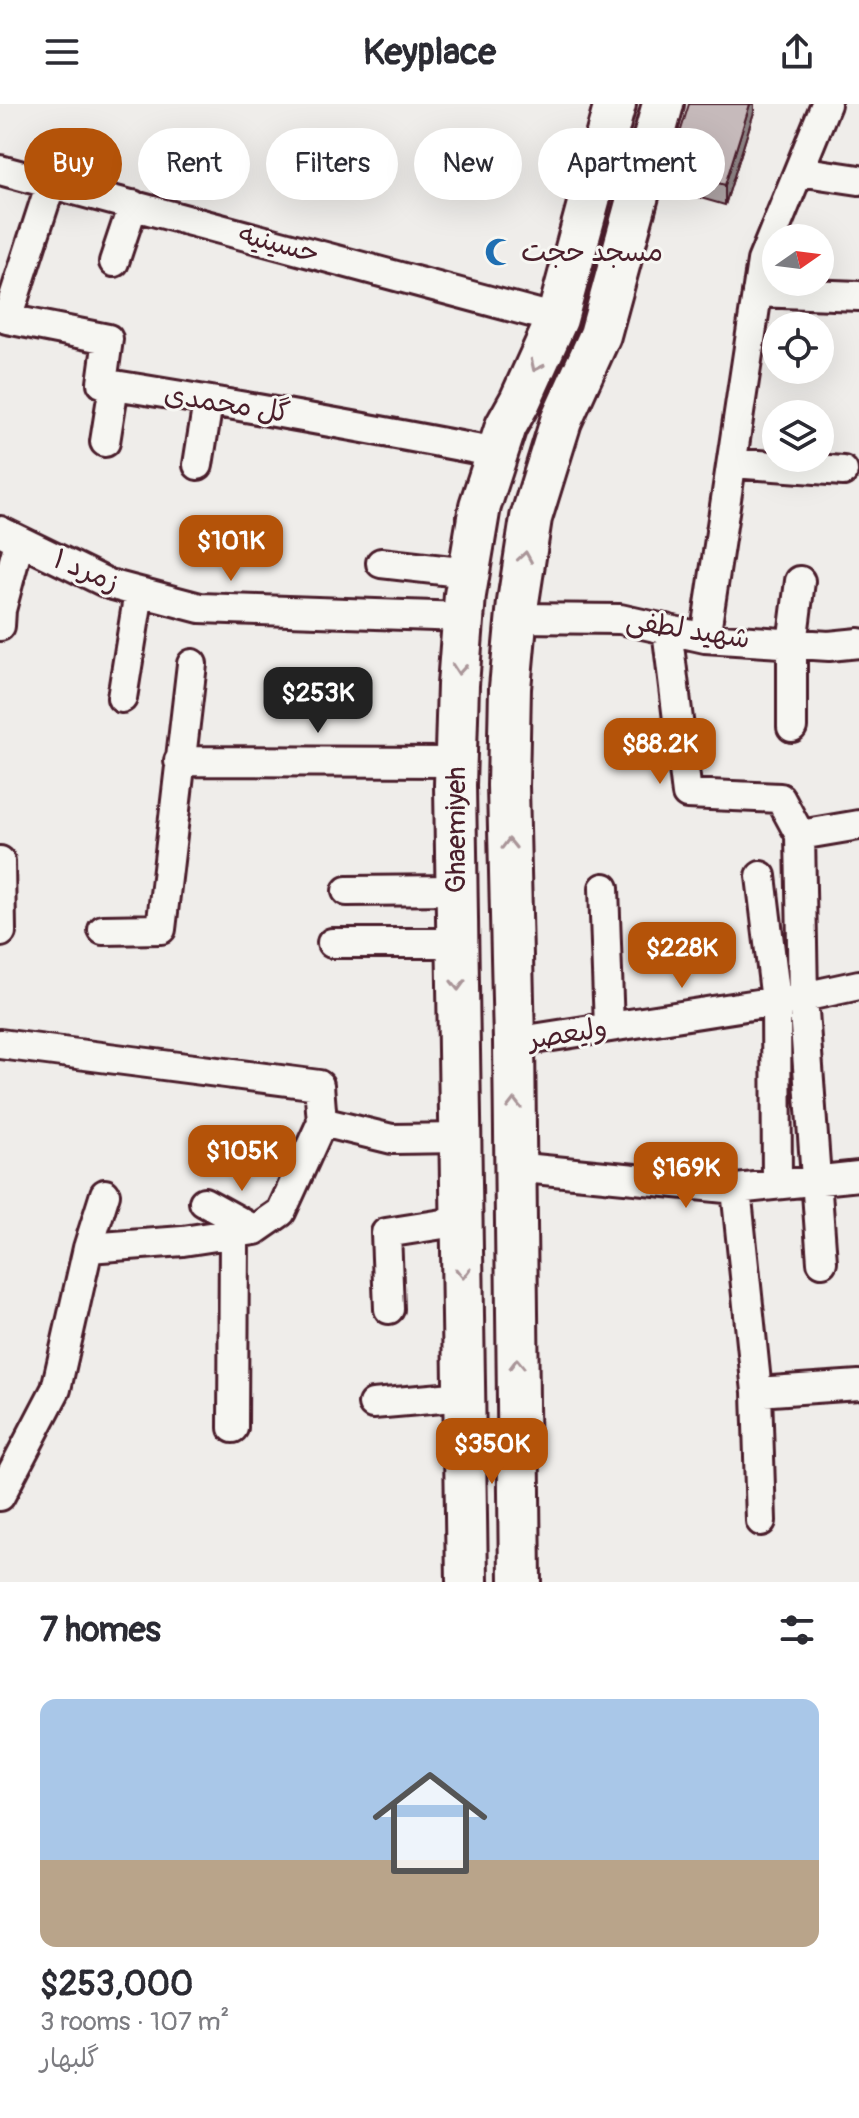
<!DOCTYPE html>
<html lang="en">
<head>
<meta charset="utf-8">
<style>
	body { margin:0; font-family:Pangolin,"Playpen Sans Arabic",sans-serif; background:#f2f2f3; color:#2b2b33; height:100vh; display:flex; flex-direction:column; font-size:30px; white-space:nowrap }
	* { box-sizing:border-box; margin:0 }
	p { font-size:26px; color:#7c7c81 }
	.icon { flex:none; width:44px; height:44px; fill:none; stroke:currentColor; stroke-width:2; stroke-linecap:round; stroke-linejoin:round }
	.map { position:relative; height:1478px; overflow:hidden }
	.panel { display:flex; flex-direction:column; background:#fff; flex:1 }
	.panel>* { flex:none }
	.banner { position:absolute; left:24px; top:24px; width:812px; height:72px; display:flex; gap:16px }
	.needle { width:52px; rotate:76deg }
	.buttons { position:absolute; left:762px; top:120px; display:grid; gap:16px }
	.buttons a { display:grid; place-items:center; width:72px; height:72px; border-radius:50%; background:#fff; box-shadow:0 8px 32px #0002; font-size:40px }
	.price { position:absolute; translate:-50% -68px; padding:0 18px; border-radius:16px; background:#b45309; color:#fff; font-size:26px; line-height:52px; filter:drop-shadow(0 2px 4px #0008) }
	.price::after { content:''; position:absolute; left:50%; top:48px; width:24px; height:18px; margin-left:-12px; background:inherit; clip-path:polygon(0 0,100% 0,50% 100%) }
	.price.selected { background:#222; color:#fff }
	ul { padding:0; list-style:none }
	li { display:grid; align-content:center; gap:16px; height:424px; padding:0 40px }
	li+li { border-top:2px solid #e1e1e2 }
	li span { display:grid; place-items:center; height:248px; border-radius:16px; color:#555 }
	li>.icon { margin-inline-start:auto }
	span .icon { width:144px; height:144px; fill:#fffc; stroke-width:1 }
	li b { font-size:34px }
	h2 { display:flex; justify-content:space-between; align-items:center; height:96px; padding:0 40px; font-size:34px }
	.pill { padding:0 28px; border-radius:36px; background:#fff; box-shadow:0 8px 32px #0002; font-size:28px; line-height:72px }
	.pill.selected { background:#b45309; color:#fff }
	header { display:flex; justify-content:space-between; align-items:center; height:104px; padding:0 40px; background:#fff; font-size:36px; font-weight:700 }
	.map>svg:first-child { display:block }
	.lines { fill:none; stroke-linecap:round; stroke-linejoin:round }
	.minor-casing { stroke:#4a1f2b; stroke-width:34 }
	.secondary-casing { stroke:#4a1f2b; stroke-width:46 }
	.minor { stroke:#f6f6f2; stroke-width:28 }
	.secondary { stroke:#f6f6f2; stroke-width:40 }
	.wall { fill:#aaa0a1; stroke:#4a1f2b; stroke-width:2 }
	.shaded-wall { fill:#8b8283; stroke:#4a1f2b; stroke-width:2 }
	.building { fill:#c6babb; stroke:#4a1f2b; stroke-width:2 }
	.oneway { stroke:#a99598 }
	.labels { text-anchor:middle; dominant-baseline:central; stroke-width:6; stroke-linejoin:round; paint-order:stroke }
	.street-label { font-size:28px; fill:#4a1f2b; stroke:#f6f6f2 }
	.poi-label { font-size:28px; fill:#4a1f2b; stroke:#f6f6f2; text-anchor:start }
</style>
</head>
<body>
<header><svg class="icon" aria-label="menu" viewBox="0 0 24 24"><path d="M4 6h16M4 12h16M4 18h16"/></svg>Keyplace<svg class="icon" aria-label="share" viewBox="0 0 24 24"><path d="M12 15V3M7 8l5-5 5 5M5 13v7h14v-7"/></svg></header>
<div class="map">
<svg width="859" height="1478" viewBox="0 0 859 1478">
	<rect width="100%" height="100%" fill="#efedea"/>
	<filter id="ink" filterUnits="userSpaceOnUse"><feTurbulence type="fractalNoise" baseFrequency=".0125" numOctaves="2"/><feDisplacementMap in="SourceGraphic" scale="16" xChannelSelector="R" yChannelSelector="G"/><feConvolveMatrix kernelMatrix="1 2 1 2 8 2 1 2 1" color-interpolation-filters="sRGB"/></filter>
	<g filter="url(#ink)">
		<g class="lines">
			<defs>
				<path id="minor" d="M0,66L557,215
					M799,67L859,76
					M51,79L7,215L108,235L102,279C234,300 366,324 497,349
					M114,158L133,101
					M757,188L859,192
					M105,338L114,281
					M732,359L843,367
					M198,361L208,298
					M0,427L109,480L200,504L463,513
					M381,459L469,469
					M516,514L620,515L705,534L829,542L859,539
					M0,522L1,506L19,438
					M667,525L687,690L780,694L800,731
					M705,534L762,157L826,0
					M122,594L139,488
					M792,623V540L800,477
					M179,657L456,658
					M0,757L1,828
					M761,772L776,897L777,1079
					M604,784L609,923
					M347,787L457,786
					M103,826L161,825L192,560
					M332,839H458
					M514,938L803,893L859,881
					M0,940L319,981L322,1018
					M514,1063L736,1085L859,1072
					M736,1085L757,1288L761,1417
					M204,1098L255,1126
					M88,1144L183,1137L255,1126L281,1108L322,1018L392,1035L461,1034
					M822,1158L803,893L800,731L859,721
					M389,1205L386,1129L462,1117
					M757,1288L859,1281
					M373,1300L465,1292
					M233,1324L234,1129
					M0,1392L56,1285L88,1144L105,1090"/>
				<path id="secondary" d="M467,1478L455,681L458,581L465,491L480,402L506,322L520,297L557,215L615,0
					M520,1478L514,938L508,682L510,584L518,498L531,414L561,317L600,231L663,0"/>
			</defs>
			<use href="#minor" class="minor-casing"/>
			<use href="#secondary" class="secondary-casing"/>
			<use href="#minor" class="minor"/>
			<use href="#secondary" class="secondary"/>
		</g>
		<path class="wall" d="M754,0V8L725,101L669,85V65Z"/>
		<path class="shaded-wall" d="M750,0H754V8L725,101V81Z"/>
		<path class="building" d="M689,0H750L725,81L669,65Z"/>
		<defs><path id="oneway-chevron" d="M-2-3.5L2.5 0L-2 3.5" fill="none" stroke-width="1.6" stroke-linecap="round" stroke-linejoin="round" transform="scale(2)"/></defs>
		<g class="oneway">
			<use href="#oneway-chevron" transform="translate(536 262) rotate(115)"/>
			<use href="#oneway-chevron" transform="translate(525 453) rotate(-81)"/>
			<use href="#oneway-chevron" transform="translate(459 565) rotate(95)"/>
			<use href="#oneway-chevron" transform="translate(509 740) rotate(-91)"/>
			<use href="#oneway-chevron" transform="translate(458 881) rotate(89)"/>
			<use href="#oneway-chevron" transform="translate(514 1000) rotate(-90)"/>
			<use href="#oneway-chevron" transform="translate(463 1169) rotate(89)"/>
			<use href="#oneway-chevron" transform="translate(517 1260) rotate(-91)"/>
		</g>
	</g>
	<defs>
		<symbol id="mosque-bare" viewBox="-9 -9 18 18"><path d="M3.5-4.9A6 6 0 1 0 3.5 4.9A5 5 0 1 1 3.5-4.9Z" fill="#1f6fb2" stroke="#f6f6f2" stroke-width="2.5" paint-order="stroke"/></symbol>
	</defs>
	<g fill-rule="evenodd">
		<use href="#mosque-bare" x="479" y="128" width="40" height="40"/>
	</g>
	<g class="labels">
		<g class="street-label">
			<text transform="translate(279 140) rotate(15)">حسینیه</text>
			<text transform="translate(227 300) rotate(9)">گل محمدی</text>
			<text transform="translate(86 467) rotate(23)">زمرد ۱</text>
			<text transform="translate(688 526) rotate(9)">شهید لطفی</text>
			<text transform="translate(456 726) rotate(-90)">Ghaemiyeh</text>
			<text transform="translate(568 930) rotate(-9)">ولیعصر</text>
		</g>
		<g class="poi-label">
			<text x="521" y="148">مسجد حجت</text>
		</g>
	</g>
</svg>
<div class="buttons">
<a><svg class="needle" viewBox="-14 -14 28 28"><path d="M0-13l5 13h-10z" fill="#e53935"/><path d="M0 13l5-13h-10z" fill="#7c7c81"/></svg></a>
<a><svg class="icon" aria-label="locate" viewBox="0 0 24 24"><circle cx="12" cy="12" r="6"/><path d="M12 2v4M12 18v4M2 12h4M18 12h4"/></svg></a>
<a><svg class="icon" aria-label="layers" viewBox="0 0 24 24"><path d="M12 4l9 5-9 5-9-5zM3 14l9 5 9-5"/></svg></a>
</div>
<b class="price" style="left:231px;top:479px">$101K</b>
<b class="price selected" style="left:318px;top:631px">$253K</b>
<b class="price" style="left:660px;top:682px">$88.2K</b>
<b class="price" style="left:682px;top:886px">$228K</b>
<b class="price" style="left:242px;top:1089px">$105K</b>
<b class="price" style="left:686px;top:1106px">$169K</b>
<b class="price" style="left:492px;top:1382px">$350K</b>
<div class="banner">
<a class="pill selected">Buy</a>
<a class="pill">Rent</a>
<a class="pill">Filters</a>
<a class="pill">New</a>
<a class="pill">Apartment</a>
</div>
</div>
<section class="panel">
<h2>7 homes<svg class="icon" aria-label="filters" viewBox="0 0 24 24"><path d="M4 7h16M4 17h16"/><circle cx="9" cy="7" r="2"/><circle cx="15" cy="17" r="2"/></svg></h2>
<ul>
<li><span style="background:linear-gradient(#a9c7e8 65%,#b9a48a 0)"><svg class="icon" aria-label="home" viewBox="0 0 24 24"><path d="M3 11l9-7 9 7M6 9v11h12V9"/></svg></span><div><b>$253,000</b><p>3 rooms · 107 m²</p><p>گلبهار</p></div></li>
</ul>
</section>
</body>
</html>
